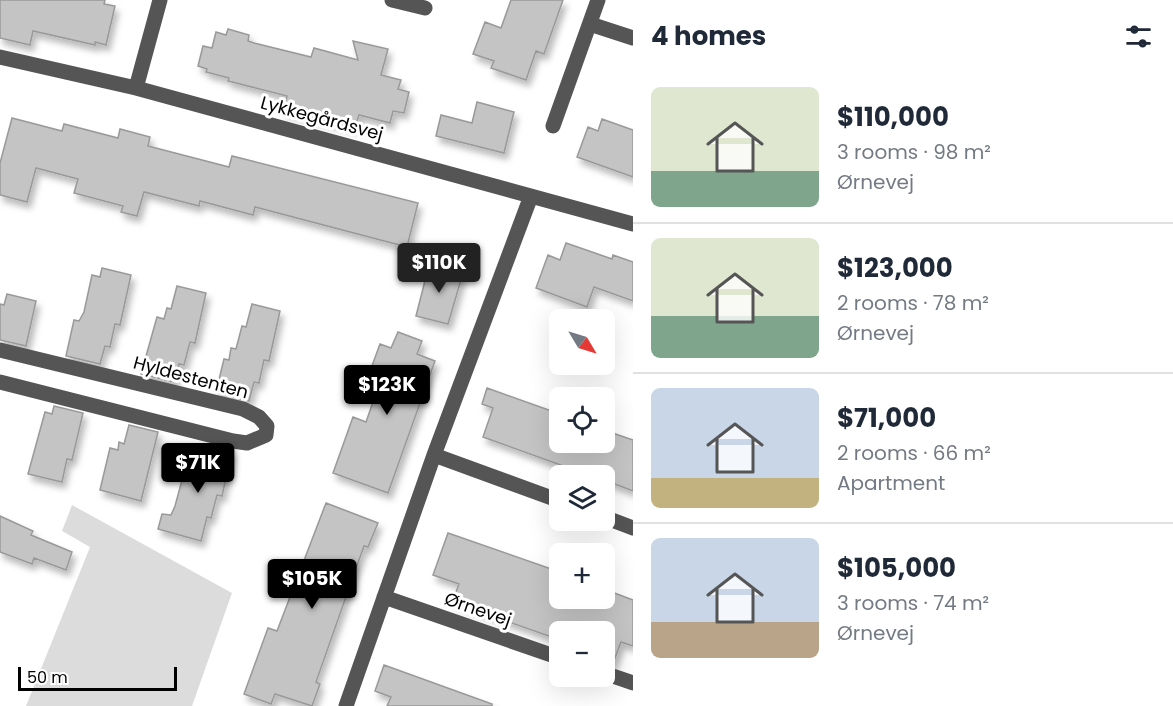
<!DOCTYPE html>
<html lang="en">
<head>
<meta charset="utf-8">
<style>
	body { margin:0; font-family:Poppins,sans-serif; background:#f2f2f3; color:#1f2937; height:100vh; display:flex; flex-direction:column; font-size:22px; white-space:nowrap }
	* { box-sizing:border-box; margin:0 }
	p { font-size:20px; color:#747a83 }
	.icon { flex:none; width:33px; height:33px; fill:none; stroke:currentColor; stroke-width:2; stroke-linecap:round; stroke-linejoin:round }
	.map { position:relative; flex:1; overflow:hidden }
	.drawer { display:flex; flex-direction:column; background:#fff; width:540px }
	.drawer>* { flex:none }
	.needle { width:39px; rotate:128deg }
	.buttons { position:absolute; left:549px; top:309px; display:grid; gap:12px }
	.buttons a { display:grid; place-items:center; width:66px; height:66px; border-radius:9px; background:#fff; box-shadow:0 6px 24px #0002; font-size:30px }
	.scale { position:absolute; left:18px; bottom:15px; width:159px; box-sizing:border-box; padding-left:6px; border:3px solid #000; border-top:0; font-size:16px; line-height:21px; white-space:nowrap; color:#000; -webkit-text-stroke:4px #fff; paint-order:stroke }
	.price { position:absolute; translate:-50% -51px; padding:0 14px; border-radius:6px; background:#000; color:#fff; font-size:20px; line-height:39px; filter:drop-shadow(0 2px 3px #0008) }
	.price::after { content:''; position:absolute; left:50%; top:36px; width:18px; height:14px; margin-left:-9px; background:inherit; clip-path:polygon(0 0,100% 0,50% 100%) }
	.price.current { background:#222; color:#fff }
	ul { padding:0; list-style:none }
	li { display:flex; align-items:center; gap:18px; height:150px; padding:0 18px }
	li+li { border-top:2px solid #e0e1e3 }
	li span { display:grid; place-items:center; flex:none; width:168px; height:120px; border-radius:9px; color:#555 }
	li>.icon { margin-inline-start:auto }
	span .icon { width:72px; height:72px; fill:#fffc; stroke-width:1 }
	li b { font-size:26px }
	h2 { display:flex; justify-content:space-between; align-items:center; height:72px; padding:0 18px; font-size:26px }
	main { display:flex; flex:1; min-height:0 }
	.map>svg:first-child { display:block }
	.green { fill:#dcdcdc }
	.building { fill:#c4c4c4; stroke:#999; stroke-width:1.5; filter:url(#shadow) }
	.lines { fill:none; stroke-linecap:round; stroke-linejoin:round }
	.minor { stroke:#555; stroke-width:15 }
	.labels { text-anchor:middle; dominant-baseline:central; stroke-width:6; stroke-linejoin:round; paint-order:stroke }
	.street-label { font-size:18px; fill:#000; stroke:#fff }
</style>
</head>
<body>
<main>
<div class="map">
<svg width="633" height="706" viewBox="0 0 633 706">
	<defs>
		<filter id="shadow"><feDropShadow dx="3.5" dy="6" stdDeviation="3" flood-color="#0004"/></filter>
	</defs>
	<rect width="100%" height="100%" fill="#fff"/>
	<path class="green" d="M72,505L232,593L192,706H26L90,547L62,531Z"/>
	<path class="building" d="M0,0H105L104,4L115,6L106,45L95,42V45L33,31L30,45L0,38Z
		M511,0H563L544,54L536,51L526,80L491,68L494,61L473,54L485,22L501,28Z
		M228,29L249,35L248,41L254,43L311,57L314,48L358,60L353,41L388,49L381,75L401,80L398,89L409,92L404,113L393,111L390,123L359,115L355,128L283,111L287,96L228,81L229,78L206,72L207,69L198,66L203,46L212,48L216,32L226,35Z
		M477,102L514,112L504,153L436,136L441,115L472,123Z
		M12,118L62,131L64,124L118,138L120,129L150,137L148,146L229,167L232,156L418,203L407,247L255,207L253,215L200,201L199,206L144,192L137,216L121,212L123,206L74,193L78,179L36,168L27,202L0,195V163Z
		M602,119L633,130V177L577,157L588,127L598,131Z
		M566,243L612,259L613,255L633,262V301L594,287L587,307L536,288L548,255L560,260Z
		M429,265L463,273L448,324L416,316Z
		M102,268L131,275L120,325L115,324L110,347L105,346L100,364L66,356L74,320L79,321L84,312L92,275L100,277Z
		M177,286L206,293L195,343L190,342L184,365L179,364L175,382L141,374L157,317L164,319L167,308L171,309Z
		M7,294L36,301L26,346L0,340V304L4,305Z
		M252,304L280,311L269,361L264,360L259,383L254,382L249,401L216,392L224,359L229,360L231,348L236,349L242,326L246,327Z
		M398,332L422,341L417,354L435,361L388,493L333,473L353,417L366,422L381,379L369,374L380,344L391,348Z
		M487,388L560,414V442H604V430L633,440V491L604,480V476H591L483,437L493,408L482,404Z
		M54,406L83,413L72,460L67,459L62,482L28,474L45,412L52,414Z
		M129,425L158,432L141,501L100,490L110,448L118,450L119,442L124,444Z
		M203,444L232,451L222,496L217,495L211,518L207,517L201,541L158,529L162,514L171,515L175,506L185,469L192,470L194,461L199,462Z
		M326,503L378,523L368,547L364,546L335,628L316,682L320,684L312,706L275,694L271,704L244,694L268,628L277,631Z
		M0,516L33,531L31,535L72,552L66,570L34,558L32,564L0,552Z
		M448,533L560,572V598H604V589L633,600V646L621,642L612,666L604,664V632H592L566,622L563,632H560V640L452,602L459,584L433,575Z
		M384,665L492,704V706H387L391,697L375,691Z"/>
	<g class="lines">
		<path class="minor" d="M392,0L425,8
			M590,24L633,38
			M0,57L136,88L633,224
			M136,88L160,0
			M553,126L598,0
			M0,350L243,409L259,417L267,426L266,435L247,443L233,441L0,382
			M434,455L560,501
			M604,517L633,528
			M384,597L560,658
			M604,673L633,683
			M346,706L434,455L531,196"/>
	</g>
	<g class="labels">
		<g class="street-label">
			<text transform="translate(322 118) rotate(15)">Lykkegårdsvej</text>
			<text transform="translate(191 377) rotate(15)">Hyldestenten</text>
			<text transform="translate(478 609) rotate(19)">Ørnevej</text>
		</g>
	</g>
</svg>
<div class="buttons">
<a><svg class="needle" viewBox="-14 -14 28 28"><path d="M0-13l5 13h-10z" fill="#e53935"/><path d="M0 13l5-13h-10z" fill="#747a83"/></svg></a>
<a><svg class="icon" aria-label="locate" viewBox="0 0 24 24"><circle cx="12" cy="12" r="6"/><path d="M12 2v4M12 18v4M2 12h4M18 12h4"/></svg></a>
<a><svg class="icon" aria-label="layers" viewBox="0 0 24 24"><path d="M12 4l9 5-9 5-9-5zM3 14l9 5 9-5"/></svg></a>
<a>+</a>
<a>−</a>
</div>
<div class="scale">50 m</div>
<b class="price current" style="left:439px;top:294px">$110K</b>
<b class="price" style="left:387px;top:416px">$123K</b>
<b class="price" style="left:198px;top:494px">$71K</b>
<b class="price" style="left:312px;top:610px">$105K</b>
</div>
<section class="drawer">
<h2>4 homes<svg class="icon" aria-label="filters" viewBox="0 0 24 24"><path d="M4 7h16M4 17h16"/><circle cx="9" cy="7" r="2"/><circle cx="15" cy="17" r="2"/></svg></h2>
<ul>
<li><span style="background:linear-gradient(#dfe7d0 70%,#7fa58c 0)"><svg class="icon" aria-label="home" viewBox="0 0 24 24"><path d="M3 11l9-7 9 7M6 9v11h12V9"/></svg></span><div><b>$110,000</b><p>3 rooms · 98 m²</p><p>Ørnevej</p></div></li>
<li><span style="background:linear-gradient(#dfe7d0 65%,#7fa58c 0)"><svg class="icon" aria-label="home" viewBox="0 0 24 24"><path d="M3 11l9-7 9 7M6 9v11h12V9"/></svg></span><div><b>$123,000</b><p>2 rooms · 78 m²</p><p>Ørnevej</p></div></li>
<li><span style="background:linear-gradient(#c9d6e8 75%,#c2b280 0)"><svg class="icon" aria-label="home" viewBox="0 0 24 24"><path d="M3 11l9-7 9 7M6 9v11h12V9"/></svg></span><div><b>$71,000</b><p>2 rooms · 66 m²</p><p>Apartment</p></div></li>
<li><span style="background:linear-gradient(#c9d6e8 70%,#b9a48a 0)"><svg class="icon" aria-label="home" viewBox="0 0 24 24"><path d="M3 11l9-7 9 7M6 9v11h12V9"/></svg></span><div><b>$105,000</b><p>3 rooms · 74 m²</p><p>Ørnevej</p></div></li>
</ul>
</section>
</main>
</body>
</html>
